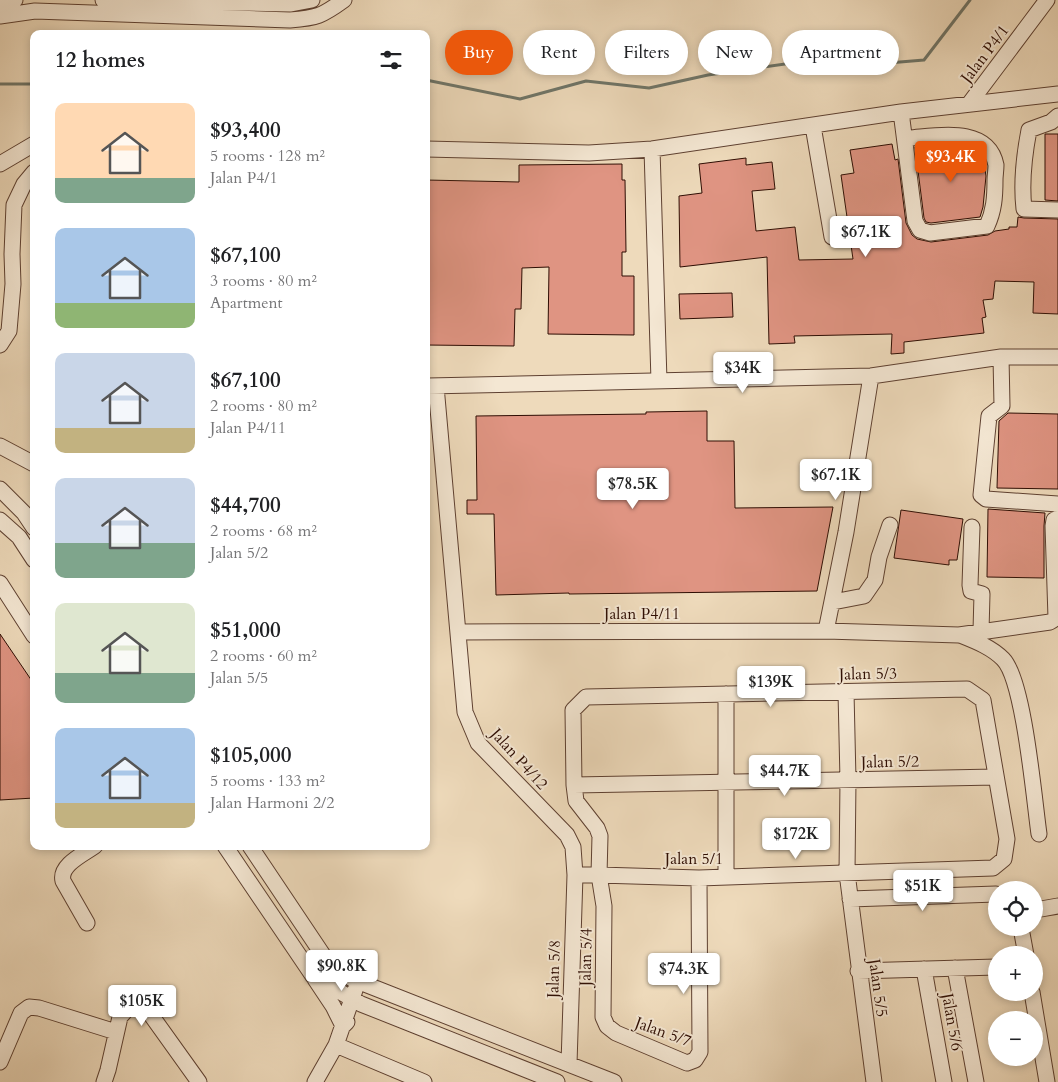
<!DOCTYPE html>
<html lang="en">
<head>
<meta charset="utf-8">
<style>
	body { margin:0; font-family:Cardo,serif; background:#f6f6f6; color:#202124; height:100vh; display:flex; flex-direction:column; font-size:19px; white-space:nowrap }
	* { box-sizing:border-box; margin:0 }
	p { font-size:16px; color:#757577 }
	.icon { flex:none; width:28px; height:28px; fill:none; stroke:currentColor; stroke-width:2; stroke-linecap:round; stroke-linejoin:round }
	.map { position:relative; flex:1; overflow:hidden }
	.panel { position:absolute; left:30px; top:30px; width:400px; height:820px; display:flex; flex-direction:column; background:#fff; border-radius:10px; box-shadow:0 2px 8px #0003 }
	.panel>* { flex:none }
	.hud { position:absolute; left:445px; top:30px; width:475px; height:45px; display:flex; gap:10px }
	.buttons { position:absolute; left:988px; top:881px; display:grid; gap:10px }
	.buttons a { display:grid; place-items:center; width:55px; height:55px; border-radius:50%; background:#fff; box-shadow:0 2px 8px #0003; font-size:25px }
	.price { position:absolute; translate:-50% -42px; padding:0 11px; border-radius:5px; background:#fff; color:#222; font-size:16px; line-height:32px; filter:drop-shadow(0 1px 2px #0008) }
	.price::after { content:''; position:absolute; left:50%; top:30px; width:15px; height:11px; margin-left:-8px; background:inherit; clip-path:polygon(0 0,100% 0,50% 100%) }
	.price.active { background:#ea580c; color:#fff }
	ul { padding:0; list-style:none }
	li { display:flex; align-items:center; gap:15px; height:125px; padding:0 25px }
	li span { display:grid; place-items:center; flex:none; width:140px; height:100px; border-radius:10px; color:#555 }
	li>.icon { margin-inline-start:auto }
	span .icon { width:60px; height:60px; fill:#fffc; stroke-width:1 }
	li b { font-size:21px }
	h2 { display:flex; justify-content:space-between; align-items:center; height:60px; padding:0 25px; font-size:21px }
	.chip { padding:0 18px; border-radius:22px; background:#fff; box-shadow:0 2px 8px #0003; font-size:18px; line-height:45px }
	.chip.active { background:#ea580c; color:#fff }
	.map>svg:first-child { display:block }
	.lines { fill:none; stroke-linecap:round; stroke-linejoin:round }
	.stream { stroke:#6f7568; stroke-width:3 }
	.building { fill:#df9482; stroke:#2e0d03 }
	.minor-casing { stroke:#5e4031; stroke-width:17 }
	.minor { stroke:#f4e7d3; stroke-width:15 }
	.labels { text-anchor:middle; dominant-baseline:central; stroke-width:4; stroke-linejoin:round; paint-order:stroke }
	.street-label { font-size:16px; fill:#2e0d03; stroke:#f4e7d3 }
</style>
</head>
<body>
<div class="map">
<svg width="1058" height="1082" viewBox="0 0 1058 1082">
	<rect width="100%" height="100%" fill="#eedabb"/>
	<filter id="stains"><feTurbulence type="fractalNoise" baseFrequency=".004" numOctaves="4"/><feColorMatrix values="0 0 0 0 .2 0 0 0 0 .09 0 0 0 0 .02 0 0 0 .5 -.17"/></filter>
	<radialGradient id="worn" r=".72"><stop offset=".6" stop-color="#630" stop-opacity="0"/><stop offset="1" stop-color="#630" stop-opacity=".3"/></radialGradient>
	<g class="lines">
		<path class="stream" d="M426,80L520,99L586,81L649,88L708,75L856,54L888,63L924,60L970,0
			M0,84H34"/>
	</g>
	<path class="building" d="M1045,134H1058V201L1045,200Z
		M892,144L895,160L898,159L906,223L912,235L917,239L931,242L988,235L995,231L1009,229V227H1017L1018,217L1024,218L1058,219V314L1033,313L1034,282L995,281L993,299L983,300L986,317L982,318L984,333L904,342V353L891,354L892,334L794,336L795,343L769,344L767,257L680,267L679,196L702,193L699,164L746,158V165L772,162L775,189L752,191L756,231L795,227L799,260L853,259L841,175L854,173L850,150Z
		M947,144L969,147L971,154L979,153L983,157L986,176L983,207L980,217L931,223L926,222L924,218L915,147Z
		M622,164V180H625L626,252H622V276H634V335L548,334L549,267L522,268L521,309H515L514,346L426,345V180L519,182V165Z
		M732,293L733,317L680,319L679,294Z
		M707,411V441H734L735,508L833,507L817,591L569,594V593L496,595L494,514H467V500H477L476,416L646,414V412Z
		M1008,413L1058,414V489L997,488L999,421Z
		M988,509L1045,513L1044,526V578L987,577Z
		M901,510L963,519L957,560H949V565L894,558Z
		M0,634L34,684V798L0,800Z"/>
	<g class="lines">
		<defs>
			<path id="minor" d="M103,0L291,4L312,0
				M0,4L15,0
				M0,16L35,11L290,20C317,18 322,16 344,0
				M969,104L1047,0
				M901,112L904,135L909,138C937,136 988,125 996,165C996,170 995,176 995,180C995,197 994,211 987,226L930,233L920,230L915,221L904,135
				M1058,116L1051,122L1029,130C1024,156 1021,183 1024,209L1058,210
				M813,126L832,237
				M426,149L589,153L652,149L901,112L1058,94
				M652,149L659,381
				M0,164L34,144
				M0,345L9,331L13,284L12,254L14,205L24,184L34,172
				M1001,357L1002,406L989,416L981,495L986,499L1058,504
				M428,386L871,376L1001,357H1058
				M436,386L465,712L478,743L567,835L573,847L575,875L569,1064
				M0,446L34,464
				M0,489L24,513L34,528
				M0,520L19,537L34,560
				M972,527L970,585L971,591L982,594L981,631
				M0,583L34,636
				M833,602L864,596L875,580L879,557L890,525
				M826,631L846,532L871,376
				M458,632L826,631L959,635L1050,622L1056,618L1053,526L1054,520L1058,518
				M960,635C975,641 991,647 1003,659C1024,680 1034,799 1039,834
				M846,692L848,780L847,873L874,1082
				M726,694V877
				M574,785L996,777
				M225,846L313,976L361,1004L557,1082
				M250,846L327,961L352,979L614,1082
				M575,875H599L699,878L993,868L1004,859L1007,839L983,700L967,689L586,697L573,710L574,785L576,801L597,828L600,836L599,875L604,906L603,1017L607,1026L616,1033L687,1063L695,1060L700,1052L699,878
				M850,899L996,894
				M1041,909L1058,906
				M87,923L63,881C59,865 84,854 95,846
				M1021,928L1026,955
				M955,968L976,1082
				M924,969L944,1082
				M858,971L996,967
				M315,979L333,1006L343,1026L347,1022
				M1032,992L1047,1082
				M336,1045L424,1082
				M0,1062L21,1013L29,1007L39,1008L116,1032
				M104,1082L108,1070L120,1017L129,1007L146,1008L199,1082
				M315,1082L336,1045L355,990"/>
		</defs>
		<use href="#minor" class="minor-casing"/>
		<use href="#minor" class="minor"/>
	</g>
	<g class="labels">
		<g class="street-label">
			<text transform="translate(985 54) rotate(-53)">Jalan P4/1</text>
			<text x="642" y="614">Jalan P4/11</text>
			<text transform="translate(868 674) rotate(-1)">Jalan 5/3</text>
			<text transform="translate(519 759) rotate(48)">Jalan P4/12</text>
			<text transform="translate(890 762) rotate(-1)">Jalan 5/2</text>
			<text x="694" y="859">Jalan 5/1</text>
			<text transform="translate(586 957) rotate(-89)">Jalan 5/4</text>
			<text transform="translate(554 969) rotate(-88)">Jalan 5/8</text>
			<text transform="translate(878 988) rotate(82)">Jalan 5/5</text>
			<text transform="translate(952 1022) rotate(80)">Jalan 5/6</text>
			<text transform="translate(663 1032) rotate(20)">Jalan 5/7</text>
		</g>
	</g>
	<rect width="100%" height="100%" filter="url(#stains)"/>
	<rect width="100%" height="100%" fill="url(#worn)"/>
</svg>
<div class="buttons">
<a><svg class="icon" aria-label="locate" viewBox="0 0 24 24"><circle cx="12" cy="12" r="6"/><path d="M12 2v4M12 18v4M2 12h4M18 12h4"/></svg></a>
<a>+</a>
<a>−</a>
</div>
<b class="price active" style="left:951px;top:183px">$93.4K</b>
<b class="price" style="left:866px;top:258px">$67.1K</b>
<b class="price" style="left:743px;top:394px">$34K</b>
<b class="price" style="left:836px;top:501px">$67.1K</b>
<b class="price" style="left:633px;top:510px">$78.5K</b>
<b class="price" style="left:771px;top:708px">$139K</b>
<b class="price" style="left:785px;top:797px">$44.7K</b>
<b class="price" style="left:796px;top:860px">$172K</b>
<b class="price" style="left:923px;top:912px">$51K</b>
<b class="price" style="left:342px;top:992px">$90.8K</b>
<b class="price" style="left:684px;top:995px">$74.3K</b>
<b class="price" style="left:142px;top:1027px">$105K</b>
<div class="hud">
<a class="chip active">Buy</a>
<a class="chip">Rent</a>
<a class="chip">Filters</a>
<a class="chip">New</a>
<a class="chip">Apartment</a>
</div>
<section class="panel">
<h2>12 homes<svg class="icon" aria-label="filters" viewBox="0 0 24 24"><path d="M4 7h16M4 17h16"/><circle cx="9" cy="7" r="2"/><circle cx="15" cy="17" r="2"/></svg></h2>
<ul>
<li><span style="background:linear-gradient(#ffd9b3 75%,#7fa58c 0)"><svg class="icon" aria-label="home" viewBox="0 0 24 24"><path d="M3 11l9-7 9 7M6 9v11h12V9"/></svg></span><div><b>$93,400</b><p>5 rooms · 128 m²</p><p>Jalan P4/1</p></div></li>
<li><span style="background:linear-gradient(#a9c7e8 75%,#8fb573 0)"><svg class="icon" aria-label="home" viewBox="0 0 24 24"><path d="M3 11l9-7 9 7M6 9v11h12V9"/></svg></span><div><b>$67,100</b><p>3 rooms · 80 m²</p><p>Apartment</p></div></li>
<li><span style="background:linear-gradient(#c9d6e8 75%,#c2b280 0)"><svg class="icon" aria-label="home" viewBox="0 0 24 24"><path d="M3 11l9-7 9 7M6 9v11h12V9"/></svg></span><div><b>$67,100</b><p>2 rooms · 80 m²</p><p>Jalan P4/11</p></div></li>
<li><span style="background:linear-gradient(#c9d6e8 65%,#7fa58c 0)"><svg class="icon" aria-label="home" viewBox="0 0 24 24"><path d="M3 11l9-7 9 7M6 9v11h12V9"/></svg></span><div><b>$44,700</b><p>2 rooms · 68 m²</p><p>Jalan 5/2</p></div></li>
<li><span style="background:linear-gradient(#dfe7d0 70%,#7fa58c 0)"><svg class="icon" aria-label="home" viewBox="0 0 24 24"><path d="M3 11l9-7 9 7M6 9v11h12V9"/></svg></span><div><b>$51,000</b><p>2 rooms · 60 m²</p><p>Jalan 5/5</p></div></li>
<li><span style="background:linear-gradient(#a9c7e8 75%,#c2b280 0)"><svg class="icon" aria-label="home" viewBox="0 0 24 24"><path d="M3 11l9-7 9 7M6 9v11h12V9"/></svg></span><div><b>$105,000</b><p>5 rooms · 133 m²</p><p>Jalan Harmoni 2/2</p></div></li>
</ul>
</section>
</div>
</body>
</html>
